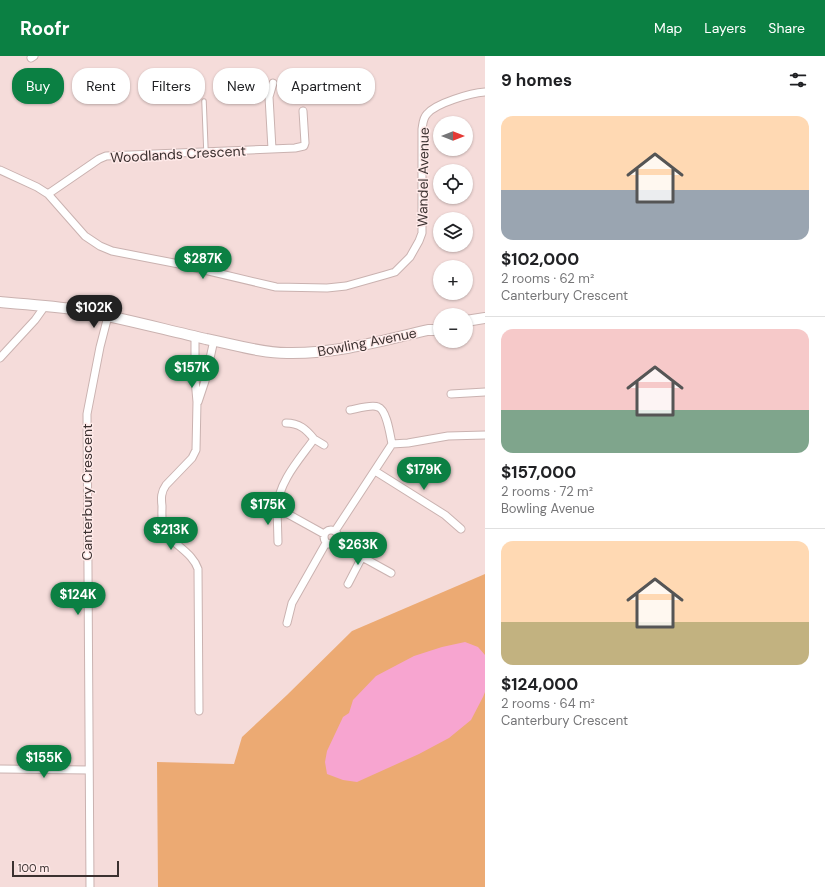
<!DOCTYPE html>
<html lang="en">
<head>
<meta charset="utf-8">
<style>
	body { margin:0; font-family:"DM Sans",sans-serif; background:#f2f2f2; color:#202124; height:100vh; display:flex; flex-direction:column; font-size:15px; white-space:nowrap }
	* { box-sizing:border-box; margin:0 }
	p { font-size:13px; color:#757577 }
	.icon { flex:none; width:22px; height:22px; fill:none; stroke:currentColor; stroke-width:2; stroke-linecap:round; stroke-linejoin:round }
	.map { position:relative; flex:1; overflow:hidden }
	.side { display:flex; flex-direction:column; background:#fff; width:340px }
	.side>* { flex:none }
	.banner { position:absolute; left:12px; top:12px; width:380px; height:36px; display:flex; gap:8px }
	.needle { width:26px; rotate:90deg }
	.buttons { position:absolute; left:433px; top:60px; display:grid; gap:8px }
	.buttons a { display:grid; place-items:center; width:40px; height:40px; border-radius:50%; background:#fff; box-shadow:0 1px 3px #0004; font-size:20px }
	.scale { position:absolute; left:12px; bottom:10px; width:107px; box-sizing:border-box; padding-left:4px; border:2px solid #3b3130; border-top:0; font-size:11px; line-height:14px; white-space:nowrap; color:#3b3130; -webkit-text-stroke:3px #ffeae9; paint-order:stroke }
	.price { position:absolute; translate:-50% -34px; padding:0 9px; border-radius:14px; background:#0b8043; color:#fff; font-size:13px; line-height:26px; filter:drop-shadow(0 1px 2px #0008) }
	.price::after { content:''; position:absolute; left:50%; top:24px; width:12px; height:9px; margin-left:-6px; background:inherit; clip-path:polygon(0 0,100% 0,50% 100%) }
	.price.on { background:#222; color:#fff }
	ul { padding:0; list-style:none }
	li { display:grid; align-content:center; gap:8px; height:212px; padding:0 16px }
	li+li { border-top:1px solid #e0e0e0 }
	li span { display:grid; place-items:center; height:124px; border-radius:12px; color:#555 }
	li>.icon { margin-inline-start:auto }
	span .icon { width:72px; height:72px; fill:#fffc; stroke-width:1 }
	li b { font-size:17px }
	h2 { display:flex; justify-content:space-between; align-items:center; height:48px; padding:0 16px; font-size:17px }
	.pill { padding:0 14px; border-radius:16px; background:#fff; box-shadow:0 1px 3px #0004; font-size:14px; line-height:36px }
	.pill.on { background:#0b8043; color:#fff }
	header { display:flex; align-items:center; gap:24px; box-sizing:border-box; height:56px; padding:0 20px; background:#0b8043; color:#fff }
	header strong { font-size:19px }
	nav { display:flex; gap:22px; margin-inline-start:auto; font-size:14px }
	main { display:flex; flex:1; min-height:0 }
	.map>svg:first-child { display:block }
	.green { fill:#ecaa73 }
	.water { fill:#f7a5d0 }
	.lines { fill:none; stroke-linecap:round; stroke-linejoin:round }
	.lane-casing { stroke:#cab2b0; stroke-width:5.5 }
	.street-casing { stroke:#cab2b0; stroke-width:9 }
	.secondary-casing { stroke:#cab2b0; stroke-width:12 }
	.lane { stroke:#fff; stroke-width:3.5 }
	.street { stroke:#fff; stroke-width:7 }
	.secondary { stroke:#fff; stroke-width:10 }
	.labels { text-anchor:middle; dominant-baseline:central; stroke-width:3; stroke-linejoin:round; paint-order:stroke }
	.street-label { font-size:14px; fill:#3b3130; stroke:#ffeae9 }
</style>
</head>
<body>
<header>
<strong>Roofr</strong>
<nav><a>Map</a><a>Layers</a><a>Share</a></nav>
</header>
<main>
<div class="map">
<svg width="485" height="831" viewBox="0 0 485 831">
	<rect width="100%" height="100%" fill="#f5dcda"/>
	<path class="green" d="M485,518V831H158L157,706L234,708L242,681L287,639L352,575Z"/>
	<path class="water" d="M465,586L478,591L485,599V636L483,641L471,664L449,682L419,698L357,726L343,724L327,718L325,706L327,695L343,661L349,657L353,644L376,620L414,600L442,591Z"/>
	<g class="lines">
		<defs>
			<path id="lane" d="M204,45L206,96"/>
			<path id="street" d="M31,2L34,0
				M272,93L269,41L273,27
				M0,114L37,131L48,138L85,180L100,190L112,195L179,208L276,231L327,232L346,230L385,219L395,216L410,201L419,185L422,177V73C423,67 423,62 427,58C436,47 471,37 485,36
				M48,138L99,103L106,100L295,92L304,90L305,87L303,55
				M195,280V323L197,346L196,394L192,402L166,429C161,436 161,442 162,450C162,458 161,465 164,472C171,489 192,495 198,513L199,655
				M0,302L35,264L45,250
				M451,338L485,336
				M198,346L205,325L214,284
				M350,354C356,353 372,348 378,351C387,354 390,379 392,388
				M286,367C299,367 306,373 314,383C299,404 279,425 277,452L324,478
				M314,383L324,389
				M375,415L445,459L461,473
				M277,452L278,486
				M324 481a7 7 0 1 1 14 0a7 7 0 1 1-14 0Z
				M335,475L392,388L408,387L448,380L485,379
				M337,485L362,501L391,517
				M348,528L362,501
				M287,567L292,547L326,487
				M0,713L89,714
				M90,831L87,358L100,291L108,260"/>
			<path id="secondary" d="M0,246C24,248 49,250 73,253C118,261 162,273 206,283C233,288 260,297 287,297C335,298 381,285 428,274H440
				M466,265L485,262"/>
		</defs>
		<use href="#lane" class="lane-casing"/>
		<use href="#street" class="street-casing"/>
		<use href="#secondary" class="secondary-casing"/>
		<use href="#lane" class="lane"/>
		<use href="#street" class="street"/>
		<use href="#secondary" class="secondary"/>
	</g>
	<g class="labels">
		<g class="street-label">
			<text transform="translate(178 98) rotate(-3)">Woodlands Crescent</text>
			<text transform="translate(423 121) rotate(-89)">Wandel Avenue</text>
			<text transform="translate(367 286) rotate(-11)">Bowling Avenue</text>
			<text transform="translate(87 436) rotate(-90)">Canterbury Crescent</text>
		</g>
	</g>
</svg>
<div class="buttons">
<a><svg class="needle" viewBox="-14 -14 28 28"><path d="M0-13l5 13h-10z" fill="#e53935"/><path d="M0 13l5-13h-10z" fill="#757577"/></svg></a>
<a><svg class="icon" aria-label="locate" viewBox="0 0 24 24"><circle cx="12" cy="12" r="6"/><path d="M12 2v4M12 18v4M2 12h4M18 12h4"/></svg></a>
<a><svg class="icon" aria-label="layers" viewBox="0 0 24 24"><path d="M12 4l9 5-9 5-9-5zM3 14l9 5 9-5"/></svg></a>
<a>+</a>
<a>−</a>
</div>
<div class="scale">100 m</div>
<b class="price" style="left:203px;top:224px">$287K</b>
<b class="price on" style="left:94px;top:273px">$102K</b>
<b class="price" style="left:192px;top:333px">$157K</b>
<b class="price" style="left:424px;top:435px">$179K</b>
<b class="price" style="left:268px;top:470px">$175K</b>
<b class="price" style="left:171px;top:495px">$213K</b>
<b class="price" style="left:358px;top:510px">$263K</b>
<b class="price" style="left:78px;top:560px">$124K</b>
<b class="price" style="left:44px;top:723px">$155K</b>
<div class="banner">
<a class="pill on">Buy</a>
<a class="pill">Rent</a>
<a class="pill">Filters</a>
<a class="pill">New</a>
<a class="pill">Apartment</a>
</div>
</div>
<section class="side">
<h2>9 homes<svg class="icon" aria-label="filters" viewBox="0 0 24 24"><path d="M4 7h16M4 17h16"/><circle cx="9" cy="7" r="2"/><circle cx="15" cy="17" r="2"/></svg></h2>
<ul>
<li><span style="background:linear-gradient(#ffd9b3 60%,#9aa5b1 0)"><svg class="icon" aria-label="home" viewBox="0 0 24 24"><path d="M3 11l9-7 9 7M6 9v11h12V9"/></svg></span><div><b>$102,000</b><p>2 rooms · 62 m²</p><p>Canterbury Crescent</p></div></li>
<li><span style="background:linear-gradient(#f6c9c9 65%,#7fa58c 0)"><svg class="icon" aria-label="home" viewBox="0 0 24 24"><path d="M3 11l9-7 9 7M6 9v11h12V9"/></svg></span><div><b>$157,000</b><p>2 rooms · 72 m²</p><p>Bowling Avenue</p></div></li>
<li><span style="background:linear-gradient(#ffd9b3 65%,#c2b280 0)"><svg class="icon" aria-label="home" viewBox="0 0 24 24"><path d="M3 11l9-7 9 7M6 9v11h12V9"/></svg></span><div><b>$124,000</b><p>2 rooms · 64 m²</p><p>Canterbury Crescent</p></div></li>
</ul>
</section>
</main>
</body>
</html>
